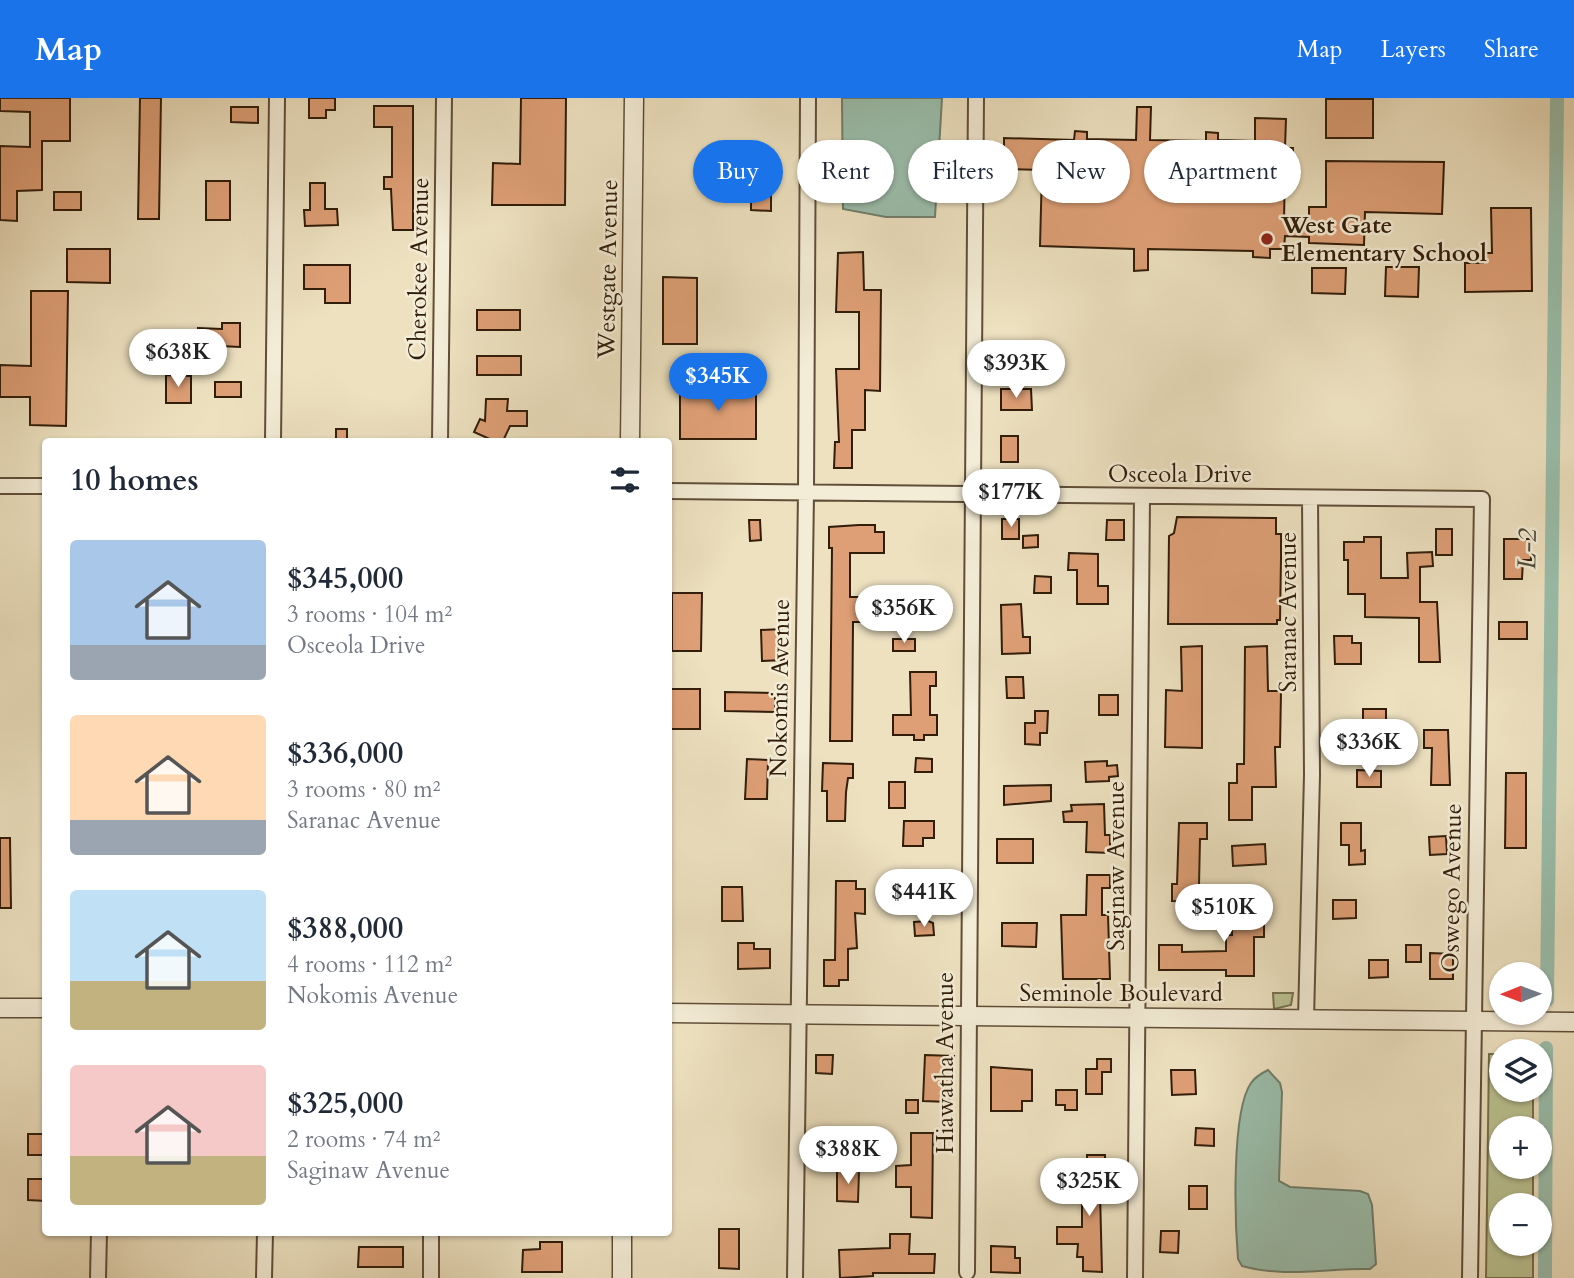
<!DOCTYPE html>
<html lang="en">
<head>
<meta charset="utf-8">
<style>
	body { margin:0; font-family:Cardo,serif; background:#f2f2f3; color:#1f2937; height:100vh; display:flex; flex-direction:column; font-size:26px; white-space:nowrap }
	* { box-sizing:border-box; margin:0 }
	p { font-size:23px; color:#747a83 }
	.icon { flex:none; width:38px; height:38px; fill:none; stroke:currentColor; stroke-width:2; stroke-linecap:round; stroke-linejoin:round }
	.map { position:relative; flex:1; overflow:hidden }
	.drawer { position:absolute; left:42px; top:340px; width:630px; height:798px; display:flex; flex-direction:column; background:#fff; border-radius:7px; box-shadow:0 2px 5px #0004 }
	.drawer>* { flex:none }
	.hud { position:absolute; left:693px; top:42px; width:665px; height:63px; display:flex; gap:14px }
	.needle { width:46px; rotate:269deg }
	.fabs { position:absolute; left:1489px; top:864px; display:grid; gap:14px }
	.fabs a { display:grid; place-items:center; width:63px; height:63px; border-radius:50%; background:#fff; box-shadow:0 2px 5px #0004; font-size:35px }
	.price { position:absolute; translate:-50% -60px; padding:0 16px; border-radius:24px; background:#fff; color:#222; font-size:23px; line-height:46px; filter:drop-shadow(0 2px 4px #0008) }
	.price::after { content:''; position:absolute; left:50%; top:42px; width:21px; height:16px; margin-left:-10px; background:inherit; clip-path:polygon(0 0,100% 0,50% 100%) }
	.price.active { background:#1a73e8; color:#fff }
	ul { padding:0; list-style:none }
	li { display:flex; align-items:center; gap:21px; height:175px; padding:0 28px }
	li span { display:grid; place-items:center; flex:none; width:196px; height:140px; border-radius:7px; color:#555 }
	li>.icon { margin-inline-start:auto }
	span .icon { width:84px; height:84px; fill:#fffc; stroke-width:1 }
	li b { font-size:30px }
	h2 { display:flex; justify-content:space-between; align-items:center; height:84px; padding:0 28px; font-size:30px }
	.pill { padding:0 24px; border-radius:32px; background:#fff; box-shadow:0 2px 5px #0004; font-size:24px; line-height:63px }
	.pill.active { background:#1a73e8; color:#fff }
	header { display:flex; align-items:center; gap:42px; box-sizing:border-box; height:98px; padding:0 35px; background:#1a73e8; color:#fff }
	header strong { font-size:33px }
	nav { display:flex; gap:38px; margin-inline-start:auto; font-size:24px }
	.map>svg:first-child { display:block }
	.green { fill:#bac291; stroke:#76704e; stroke-width:2 }
	.water { fill:#9abeac; stroke:#707e6b; stroke-width:2 }
	.lines { fill:none; stroke-linecap:round; stroke-linejoin:round }
	.canal { stroke:#9abeac; stroke-width:14 }
	.building { fill:#de9f76; stroke:#311d0a; stroke-width:2 }
	.minor-casing { stroke:#604e38; stroke-width:18 }
	.tertiary-casing { stroke:#604e38; stroke-width:21 }
	.minor { stroke:#f3ecd6; stroke-width:14 }
	.tertiary { stroke:#f3ecd6; stroke-width:18 }
	.poi-dot { fill:#8f2418; stroke:#f3ecd6; stroke-width:2.5 }
	.labels { text-anchor:middle; dominant-baseline:central; stroke-width:5; stroke-linejoin:round; paint-order:stroke }
	.poi-label { font-size:24px; font-weight:bold; fill:#311d0a; stroke:#f3ecd6; text-anchor:start }
	.street-label { font-size:24px; fill:#311d0a; stroke:#f3ecd6 }
	.water-label { font-size:26px; font-style:italic; fill:#504d3b; stroke:#f3ecd6 }
</style>
</head>
<body>
<header>
<strong>Map</strong>
<nav><a>Map</a><a>Layers</a><a>Share</a></nav>
</header>
<div class="map">
<svg width="1574" height="1180" viewBox="0 0 1574 1180">
	<rect width="100%" height="100%" fill="#ede1c0"/>
	<filter id="stains"><feTurbulence type="fractalNoise" baseFrequency=".00286" numOctaves="4"/><feColorMatrix values="0 0 0 0 .2 0 0 0 0 .09 0 0 0 0 .02 0 0 0 .5 -.17"/></filter>
	<radialGradient id="worn" r=".72"><stop offset=".6" stop-color="#630" stop-opacity="0"/><stop offset="1" stop-color="#630" stop-opacity=".3"/></radialGradient>
	<path class="green" d="M1273,895H1293L1291,907L1274,911Z
		M1489,956H1501L1502,992H1533V1031H1502V1069H1533V1108H1502V1146H1533V1180H1486Z"/>
	<path class="water" d="M842,0H942L935,119H886L843,111Z
		M1268,972L1280,985L1282,994L1279,1083L1290,1089L1360,1093L1368,1096L1372,1107L1376,1166L1370,1171C1328,1170 1283,1180 1242,1168L1238,1161C1235,1124 1231,1014 1251,985C1255,979 1262,975 1268,972Z"/>
	<g class="lines">
		<path class="canal" d="M1547,902L1557,0
			M1545,1180L1546,950"/>
	</g>
	<path class="building" d="M0,0H70V43H42V92L17,93V123L0,122V48L30,49V14L0,13Z
		M140,0H161L159,121H138Z
		M309,0H335V12H326V20H309Z
		M521,0H566L565,107H492L493,65L520,66Z
		M1326,1H1373V40H1326Z
		M374,8H413V132H393L391,91H384V79H392V29H374Z
		M231,9H258V25L231,24Z
		M1137,9H1151L1150,42L1206,43V34L1218,35V42L1255,43V20L1286,21L1285,50H1293V63H1285L1284,125L1309,126V109H1326V63L1444,64L1442,116L1365,114L1364,147L1309,145V139L1285,138L1284,151H1270V160L1253,159V153L1148,151V172L1134,173V151L1040,148L1042,72L1004,71V40L1074,42L1075,33L1087,34V41L1136,42Z
		M206,83H230V122H206Z
		M310,85H325V111H337L338,127L305,128L304,112H310Z
		M751,89H771V113L751,112Z
		M54,94H81V112H54Z
		M1491,110H1531L1532,193L1465,194V165H1483V155H1492Z
		M67,151H110V185L67,184Z
		M863,154L864,192H881L880,293L865,292V332H852V370H834L835,344H839L836,271H859V214H836L838,155Z
		M304,167H350V205H325V191H304Z
		M1386,169H1419L1418,199L1385,198Z
		M1312,170H1346L1345,196L1312,195Z
		M663,179L697,180V246H663Z
		M31,193H68L66,328L30,327V299H0V267L31,268Z
		M477,212H520V232H477Z
		M222,225H240V249L198,247V230L222,231Z
		M477,258H521V277H477Z
		M166,277L191,278V305H166Z
		M215,284H241V299H215Z
		M680,289L756,290V341H680Z
		M1001,291H1031L1032,312H1001Z
		M486,301H508L507,313H527V328H510L503,343H494L474,334L480,321L485,323Z
		M336,331H347V343H336Z
		M1001,338H1018V364H1001Z
		M1177,419L1276,420V436H1281V460L1280,522H1277V526H1168L1169,438L1174,435Z
		M1002,421H1019V441H1002Z
		M749,422H760L761,442L750,443Z
		M1107,422H1124V442H1106Z
		M859,427H875V434H884V455H850V499H859V512H863V524H853L852,643H830L832,450H829V429Z
		M1436,431H1452V457H1436Z
		M1038,437V449L1023,450V438Z
		M1364,439H1381V480H1408L1407,455L1432,454L1433,468L1420,469V504H1437L1440,564H1419V520L1365,519V496H1348V462H1344V444H1364Z
		M1504,441H1531V462H1523L1522,481H1504Z
		M1069,455L1098,456V488H1108V506H1077V472H1068Z
		M1035,478L1051,479V495H1034Z
		M672,495H702L701,553H672Z
		M1021,506L1023,539H1030V555L1002,556L1001,507Z
		M1499,524H1527V541H1499Z
		M782,531L784,562L762,563L761,532Z
		M1334,538H1352V545H1361V566H1335Z
		M893,541H915V553H893Z
		M1202,548V650L1165,649L1166,592L1182,593L1181,549Z
		M1267,548L1268,593H1281L1280,649H1275L1276,689H1252V722H1229V685H1237V666H1244L1245,549Z
		M910,574H936V588H930V617H937V637H924V642H914V637H893V617H911Z
		M1006,579H1023L1024,600H1007Z
		M669,591H700V631H668Z
		M725,594L775,595V614L725,613Z
		M1099,597H1118V617H1099Z
		M1363,611H1386V627H1363Z
		M1035,613H1048L1047,635H1040V647L1025,646V625H1035Z
		M1424,632H1448L1450,687H1431L1432,650H1424Z
		M916,660L932,661V674H915Z
		M747,661L768,662L767,701H745Z
		M1107,663V668L1117,667L1118,678L1109,679V683L1086,684L1085,664Z
		M823,665L853,666V680H848L846,694L845,723H827V693H822Z
		M1357,672L1381,673V689H1357Z
		M1506,675H1526V750H1505Z
		M889,684H905V710H889Z
		M1051,687V703L1004,707V688Z
		M1104,706L1105,737H1110V755L1086,754L1087,724H1064L1063,714L1072,713L1071,707Z
		M904,723H934V740H923V748H903Z
		M1179,725H1207V741H1200L1199,787H1206V804L1172,803V786H1177Z
		M1341,725H1361V753L1365,752V766L1349,767V747H1341Z
		M1446,738L1447,756L1430,757L1429,739Z
		M0,740H10L11,810H0Z
		M997,741H1033V765H997Z
		M1265,746L1266,766L1233,768L1232,748Z
		M907,775L934,776V789H907Z
		M1087,777H1110V790H1102V817H1108L1110,881H1063L1061,817H1086Z
		M836,783H856V791H865V816L855,815L857,850L848,851V882H839V888H824V862H835Z
		M722,789H742L743,823H722Z
		M1232,798L1264,799V839H1254V878H1226V872H1159V847H1182V854L1226,853V837H1232Z
		M1333,802H1356V820L1333,821Z
		M928,823L933,825L934,837L915,838L914,824Z
		M1002,825H1037L1036,849L1002,848Z
		M738,845H754V851H770V870L738,871Z
		M1406,847H1421V864H1406Z
		M1430,855L1453,856V881H1430Z
		M1369,862H1388V879L1369,880Z
		M816,957H833L832,976L816,975Z
		M925,957L954,958L949,1004L923,1003Z
		M1097,961H1111V974H1102V996H1086V971H1097Z
		M991,969L1032,972V1003H1022V1013H991Z
		M1171,972H1195L1196,996L1172,997Z
		M1056,992H1077V1012H1065V1007H1056Z
		M906,1002H918V1015H906Z
		M1196,1030L1214,1031V1048L1195,1047Z
		M911,1035H933L932,1120L911,1119V1089H896V1068L911,1067Z
		M28,1036H46V1057H28Z
		M1087,1057H1105L1106,1095H1100L1102,1174L1083,1173V1159H1077L1078,1146H1057V1129H1082V1097H1088Z
		M837,1073H859L858,1104L837,1103Z
		M28,1081H46V1103L28,1102Z
		M1189,1088H1207V1111H1189Z
		M719,1131H739V1171L719,1170Z
		M1161,1133H1179L1178,1155L1160,1154Z
		M890,1136H910L909,1156H935L934,1175H873V1178L840,1180L839,1152L890,1150Z
		M540,1144H562V1174H522L523,1152L540,1151Z
		M991,1148L1015,1149V1160H1020V1175L991,1174Z
		M359,1149H403V1169H358Z"/>
	<g class="lines">
		<defs>
			<path id="minor" d="M273,343L277,0
				M440,343L444,0
				M0,388H46
				M668,393L1482,401L1470,1180
				M1306,921L1312,677L1310,400
				M967,1174L976,0
				M98,1180L99,1134
				M264,1180L265,1134
				M431,1180V1134
				M795,1180L806,395L808,0
				M1135,1180L1142,399"/>
			<path id="tertiary" d="M630,343L634,0
				M0,910H46
				M668,915L1574,924
				M622,1180V1134"/>
		</defs>
		<use href="#minor" class="minor-casing"/>
		<use href="#tertiary" class="tertiary-casing"/>
		<use href="#minor" class="minor"/>
		<use href="#tertiary" class="tertiary"/>
	</g>
	<circle class="poi-dot" cx="1267" cy="141" r="7"/>
	<g class="labels">
		<g class="poi-label">
			<text x="1281" y="127">West Gate<tspan x="1281" dy="28">Elementary School</tspan></text>
		</g>
		<g class="street-label">
			<text transform="translate(419 171) rotate(-89)">Cherokee Avenue</text>
			<text transform="translate(608 171) rotate(-89)">Westgate Avenue</text>
			<text x="1180" y="376">Osceola Drive</text>
			<text transform="translate(1288 514) rotate(-90)">Saranac Avenue</text>
			<text transform="translate(780 590) rotate(-89)">Nokomis Avenue</text>
			<text transform="translate(1116 768) rotate(-90)">Saginaw Avenue</text>
			<text transform="translate(1452 790) rotate(-89)">Oswego Avenue</text>
			<text x="1121" y="895">Seminole Boulevard</text>
			<text transform="translate(945 965) rotate(-90)">Hiawatha Avenue</text>
		</g>
		<g class="water-label">
			<text transform="translate(1527 451) rotate(-89)">L-2</text>
		</g>
	</g>
	<rect width="100%" height="100%" filter="url(#stains)"/>
	<rect width="100%" height="100%" fill="url(#worn)"/>
</svg>
<div class="fabs">
<a><svg class="needle" viewBox="-14 -14 28 28"><path d="M0-13l5 13h-10z" fill="#e53935"/><path d="M0 13l5-13h-10z" fill="#747a83"/></svg></a>
<a><svg class="icon" aria-label="layers" viewBox="0 0 24 24"><path d="M12 4l9 5-9 5-9-5zM3 14l9 5 9-5"/></svg></a>
<a>+</a>
<a>−</a>
</div>
<b class="price" style="left:178px;top:291px">$638K</b>
<b class="price" style="left:1016px;top:302px">$393K</b>
<b class="price active" style="left:718px;top:315px">$345K</b>
<b class="price" style="left:1011px;top:431px">$177K</b>
<b class="price" style="left:904px;top:547px">$356K</b>
<b class="price" style="left:1369px;top:681px">$336K</b>
<b class="price" style="left:924px;top:831px">$441K</b>
<b class="price" style="left:1224px;top:846px">$510K</b>
<b class="price" style="left:848px;top:1088px">$388K</b>
<b class="price" style="left:1089px;top:1120px">$325K</b>
<div class="hud">
<a class="pill active">Buy</a>
<a class="pill">Rent</a>
<a class="pill">Filters</a>
<a class="pill">New</a>
<a class="pill">Apartment</a>
</div>
<section class="drawer">
<h2>10 homes<svg class="icon" aria-label="filters" viewBox="0 0 24 24"><path d="M4 7h16M4 17h16"/><circle cx="9" cy="7" r="2"/><circle cx="15" cy="17" r="2"/></svg></h2>
<ul>
<li><span style="background:linear-gradient(#a9c7e8 75%,#9aa5b1 0)"><svg class="icon" aria-label="home" viewBox="0 0 24 24"><path d="M3 11l9-7 9 7M6 9v11h12V9"/></svg></span><div><b>$345,000</b><p>3 rooms · 104 m²</p><p>Osceola Drive</p></div></li>
<li><span style="background:linear-gradient(#ffd9b3 75%,#9aa5b1 0)"><svg class="icon" aria-label="home" viewBox="0 0 24 24"><path d="M3 11l9-7 9 7M6 9v11h12V9"/></svg></span><div><b>$336,000</b><p>3 rooms · 80 m²</p><p>Saranac Avenue</p></div></li>
<li><span style="background:linear-gradient(#bfe0f5 65%,#c2b280 0)"><svg class="icon" aria-label="home" viewBox="0 0 24 24"><path d="M3 11l9-7 9 7M6 9v11h12V9"/></svg></span><div><b>$388,000</b><p>4 rooms · 112 m²</p><p>Nokomis Avenue</p></div></li>
<li><span style="background:linear-gradient(#f6c9c9 65%,#c2b280 0)"><svg class="icon" aria-label="home" viewBox="0 0 24 24"><path d="M3 11l9-7 9 7M6 9v11h12V9"/></svg></span><div><b>$325,000</b><p>2 rooms · 74 m²</p><p>Saginaw Avenue</p></div></li>
</ul>
</section>
</div>
</body>
</html>
